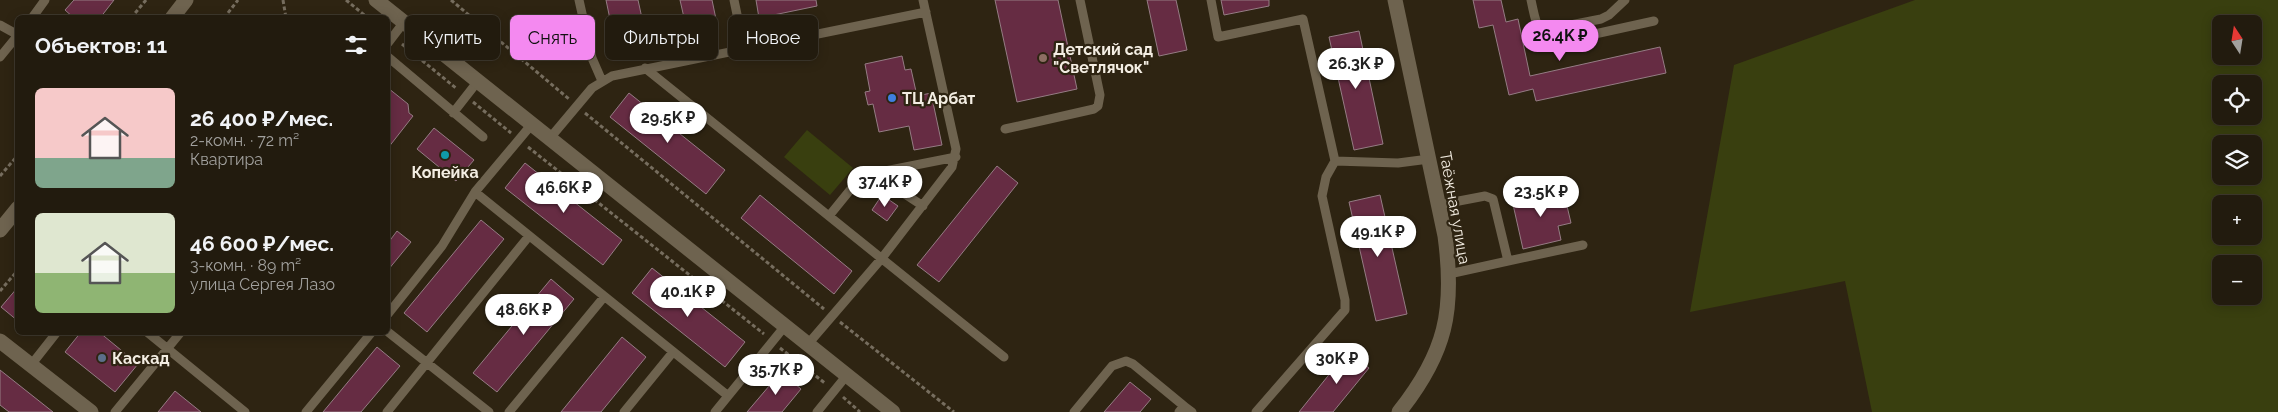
<!DOCTYPE html>
<html lang="ru">
<head>
<meta charset="utf-8">
<style>
	body { margin:0; font-family:Raleway,sans-serif; background:#2e281c; color:#f1f3f6; height:100vh; display:flex; flex-direction:column; font-size:19px; white-space:nowrap }
	* { box-sizing:border-box; margin:0 }
	p { font-size:16px; color:#a2a19e }
	.icon { flex:none; width:28px; height:28px; fill:none; stroke:currentColor; stroke-width:2; stroke-linecap:round; stroke-linejoin:round }
	.map { position:relative; flex:1; overflow:hidden }
	.details { position:absolute; left:15px; top:15px; width:375px; height:320px; display:flex; flex-direction:column; background:#221b0e; border-radius:8px; box-shadow:0 2px 12px #0003,0 0 0 1px #3f392e }
	.details>* { flex:none }
	.hud { position:absolute; left:405px; top:15px; width:475px; height:45px; display:flex; gap:10px }
	.needle { width:32px; rotate:348deg }
	.tools { position:absolute; left:2212px; top:15px; display:grid; gap:10px }
	.tools a { display:grid; place-items:center; width:50px; height:50px; border-radius:8px; background:#221b0e; box-shadow:0 2px 12px #0003,0 0 0 1px #3f392e; font-size:25px }
	.price { position:absolute; translate:-50% -42px; padding:0 11px; border-radius:18px; background:#fff; color:#222; font-size:16px; line-height:32px; filter:drop-shadow(0 1px 2px #0008) }
	.price::after { content:''; position:absolute; left:50%; top:30px; width:15px; height:11px; margin-left:-8px; background:inherit; clip-path:polygon(0 0,100% 0,50% 100%) }
	.price.on { background:#f489f0; color:#111 }
	ul { padding:0; list-style:none }
	li { display:flex; align-items:center; gap:15px; height:125px; padding:0 20px }
	li span { display:grid; place-items:center; flex:none; width:140px; height:100px; border-radius:8px; color:#555 }
	li>.icon { margin-inline-start:auto }
	span .icon { width:60px; height:60px; fill:#fffc; stroke-width:1 }
	li b { font-size:21px }
	h2 { display:flex; justify-content:space-between; align-items:center; height:60px; padding:0 20px; font-size:21px }
	.pill { padding:0 18px; border-radius:8px; background:#221b0e; box-shadow:0 2px 12px #0003,0 0 0 1px #3f392e; font-size:18px; line-height:45px }
	.pill.on { background:#f489f0; color:#111 }
	.map>svg:first-child { display:block }
	.green { fill:#393f0f; fill-rule:evenodd }
	.building { fill:#662c43; stroke:#957c84 }
	.lines { fill:none; stroke-linecap:round; stroke-linejoin:round }
	.path { stroke:#766d5e; stroke-width:3; stroke-dasharray:4 2.5; stroke-linecap:butt }
	.lane { stroke:#6e634f; stroke-width:9 }
	.street { stroke:#6e634f; stroke-width:15 }
	.secondary { stroke:#6e634f; stroke-width:15 }
	.education-dot { fill:#8d6e63; stroke:#2e2412; stroke-width:2 }
	.shop-dot { fill:#3f7fe0; stroke:#2e2412; stroke-width:2 }
	.culture-dot { fill:#0f9aa8; stroke:#2e2412; stroke-width:2 }
	.service-dot { fill:#5c6f8a; stroke:#2e2412; stroke-width:2 }
	.labels { text-anchor:middle; dominant-baseline:central; stroke-width:4.5; stroke-linejoin:round; paint-order:stroke }
	.poi-label { font-size:16px; font-weight:bold; fill:#f3ede2; stroke:#2e2412; text-anchor:start }
	.street-label { font-size:16px; fill:#f3ede2; stroke:#2e2412 }
</style>
</head>
<body>
<div class="map">
<svg width="2278" height="412" viewBox="0 0 2278 412">
	<rect width="100%" height="100%" fill="#2e2412"/>
	<path class="green" d="M1915,0H2278V412H1872L1845,281L1690,312L1734,65ZM2221,24H2254V56H2221ZM2221,84H2254V116H2221ZM2221,144H2254V176H2221ZM2221,204H2254V236H2221ZM2221,264H2254V296H2221Z
		M807,130L853,168L830,195L784,157Z"/>
	<path class="building" d="M74,0H114L100,18H74L65,10Z
		M606,0H638L647,41L616,48Z
		M680,0H712L717,24L687,31Z
		M756,0H816L817,6L759,18Z
		M995,0H1058L1077,89L1017,102Z
		M1147,0H1176L1187,50L1159,56Z
		M1221,0H1269V6L1224,15Z
		M1473,0H1501L1506,22L1518,19L1530,76L1660,47L1666,73L1536,101L1533,89L1509,95L1493,25L1479,28Z
		M1359,31L1383,144L1354,150L1329,37Z
		M902,56L905,70L911,69L917,96L931,93L942,145L914,150L909,126L879,132L873,104L868,105L865,92L870,91L865,64Z
		M388,88L408,104L409,113L413,116L388,148Z
		M629,93L725,170L706,194L610,117Z
		M434,128L474,160L456,181L417,149Z
		M525,163L622,240L603,265L505,188Z
		M997,166L1018,183L939,282L917,265Z
		M1563,189L1571,223L1558,226L1561,240L1523,249L1512,200Z
		M760,195L852,271L834,294L741,218Z
		M882,195L898,206L887,221L872,210Z
		M1380,195L1407,314L1376,321L1349,202Z
		M481,220L504,239L427,332L404,313Z
		M397,231L411,242L388,270V243Z
		M652,268L745,342L725,367L632,293Z
		M551,279L574,299L497,392L473,373Z
		M18,287V321L1,307Z
		M81,332H99L138,364L115,392L65,352Z
		M622,337L646,357L601,412H561Z
		M377,347L400,366L361,412H323Z
		M1348,351L1369,368L1333,412H1299Z
		M0,370L53,412H9L0,405Z
		M781,372L801,389L782,412H747Z
		M1130,382L1151,399L1140,412H1104Z
		M175,391L201,412H158Z"/>
	<g class="lines">
		<path class="path" d="M283,0L286,18
			M346,0L368,18
			M451,0L569,99
			M131,18L146,0
			M224,18L238,0
			M402,44L457,89
			M473,102L511,133
			M585,113L824,309
			M528,147L764,334
			M0,176L18,155
			M0,291L18,270
			M840,322L954,412
			M780,348L826,384
			M843,397L860,412"/>
		<path class="lane" d="M579,0L592,58L602,81
			M734,0L744,48
			M1211,0L1218,37L1303,19L1335,161L1398,163L1429,159
			M1531,0C1536,22 1536,39 1563,41L1654,21
			M32,18L45,0
			M0,25L18,35
			M1540,31L1601,19L1609,15L1625,0
			M388,43L404,22
			M0,57L18,35
			M388,57L483,137
			M645,68L1004,357
			M453,113L478,81
			M1005,129L1094,109L1098,106L1100,95L1080,0
			M550,138L592,88L612,76L926,12
			M873,173L923,206
			M475,192L727,395
			M1438,205L1485,196L1493,199L1508,261L1449,274
			M829,216L859,179L865,175L956,157
			M1508,261L1583,245
			M388,314L442,246L475,192L532,124
			M147,332L245,412
			M388,332L489,412
			M808,344L882,258L952,167L956,149L923,0
			M31,365L57,332
			M115,412L181,332
			M306,412L372,332
			M387,412L529,236
			M509,412L604,297
			M624,412L673,352
			M715,412L785,326
			M817,412L847,375
			M1074,412L1112,366L1126,361L1133,364L1184,406
			M1179,412L1184,406L1192,412
			M1256,412L1345,310V300L1322,196L1326,177L1335,161"/>
		<path class="street" d="M0,341L91,412"/>
		<path class="secondary" d="M376,0L893,412
			M1395,0L1445,236C1455,310 1446,353 1399,412
			M172,18L186,0
			M0,230L18,208"/>
	</g>
	<circle class="education-dot" cx="1043" cy="58" r="5"/>
	<circle class="shop-dot" cx="892" cy="98" r="5"/>
	<circle class="culture-dot" cx="445" cy="155" r="5"/>
	<circle class="service-dot" cx="102" cy="358" r="5"/>
	<g class="labels">
		<g class="poi-label">
			<text x="1053" y="49">Детский сад<tspan x="1053" dy="18">"Светлячок"</tspan></text>
			<text x="902" y="98">ТЦ Арбат</text>
			<text x="445" y="172" text-anchor="middle">Копейка</text>
			<text x="112" y="358">Каскад</text>
		</g>
		<g class="street-label">
			<text transform="translate(1455 208) rotate(80)">Таёжная улица</text>
		</g>
	</g>
</svg>
<div class="tools">
<a><svg class="needle" viewBox="-14 -14 28 28"><path d="M0-13l5 13h-10z" fill="#e53935"/><path d="M0 13l5-13h-10z" fill="#a2a19e"/></svg></a>
<a><svg class="icon" aria-label="locate" viewBox="0 0 24 24"><circle cx="12" cy="12" r="6"/><path d="M12 2v4M12 18v4M2 12h4M18 12h4"/></svg></a>
<a><svg class="icon" aria-label="layers" viewBox="0 0 24 24"><path d="M12 4l9 5-9 5-9-5zM3 14l9 5 9-5"/></svg></a>
<a>+</a>
<a>−</a>
</div>
<b class="price on" style="left:1560px;top:62px">26.4K ₽</b>
<b class="price" style="left:1356px;top:90px">26.3K ₽</b>
<b class="price" style="left:668px;top:144px">29.5K ₽</b>
<b class="price" style="left:885px;top:208px">37.4K ₽</b>
<b class="price" style="left:564px;top:214px">46.6K ₽</b>
<b class="price" style="left:1541px;top:218px">23.5K ₽</b>
<b class="price" style="left:1378px;top:258px">49.1K ₽</b>
<b class="price" style="left:688px;top:318px">40.1K ₽</b>
<b class="price" style="left:524px;top:336px">48.6K ₽</b>
<b class="price" style="left:1337px;top:385px">30K ₽</b>
<b class="price" style="left:776px;top:396px">35.7K ₽</b>
<div class="hud">
<a class="pill">Купить</a>
<a class="pill on">Снять</a>
<a class="pill">Фильтры</a>
<a class="pill">Новое</a>
</div>
<section class="details">
<h2>Объектов: 11<svg class="icon" aria-label="filters" viewBox="0 0 24 24"><path d="M4 7h16M4 17h16"/><circle cx="9" cy="7" r="2"/><circle cx="15" cy="17" r="2"/></svg></h2>
<ul>
<li><span style="background:linear-gradient(#f6c9c9 70%,#7fa58c 0)"><svg class="icon" aria-label="home" viewBox="0 0 24 24"><path d="M3 11l9-7 9 7M6 9v11h12V9"/></svg></span><div><b>26 400 ₽/мес.</b><p>2-комн. · 72 m²</p><p>Квартира</p></div></li>
<li><span style="background:linear-gradient(#dfe7d0 60%,#8fb573 0)"><svg class="icon" aria-label="home" viewBox="0 0 24 24"><path d="M3 11l9-7 9 7M6 9v11h12V9"/></svg></span><div><b>46 600 ₽/мес.</b><p>3-комн. · 89 m²</p><p>улица Сергея Лазо</p></div></li>
</ul>
</section>
</div>
</body>
</html>
